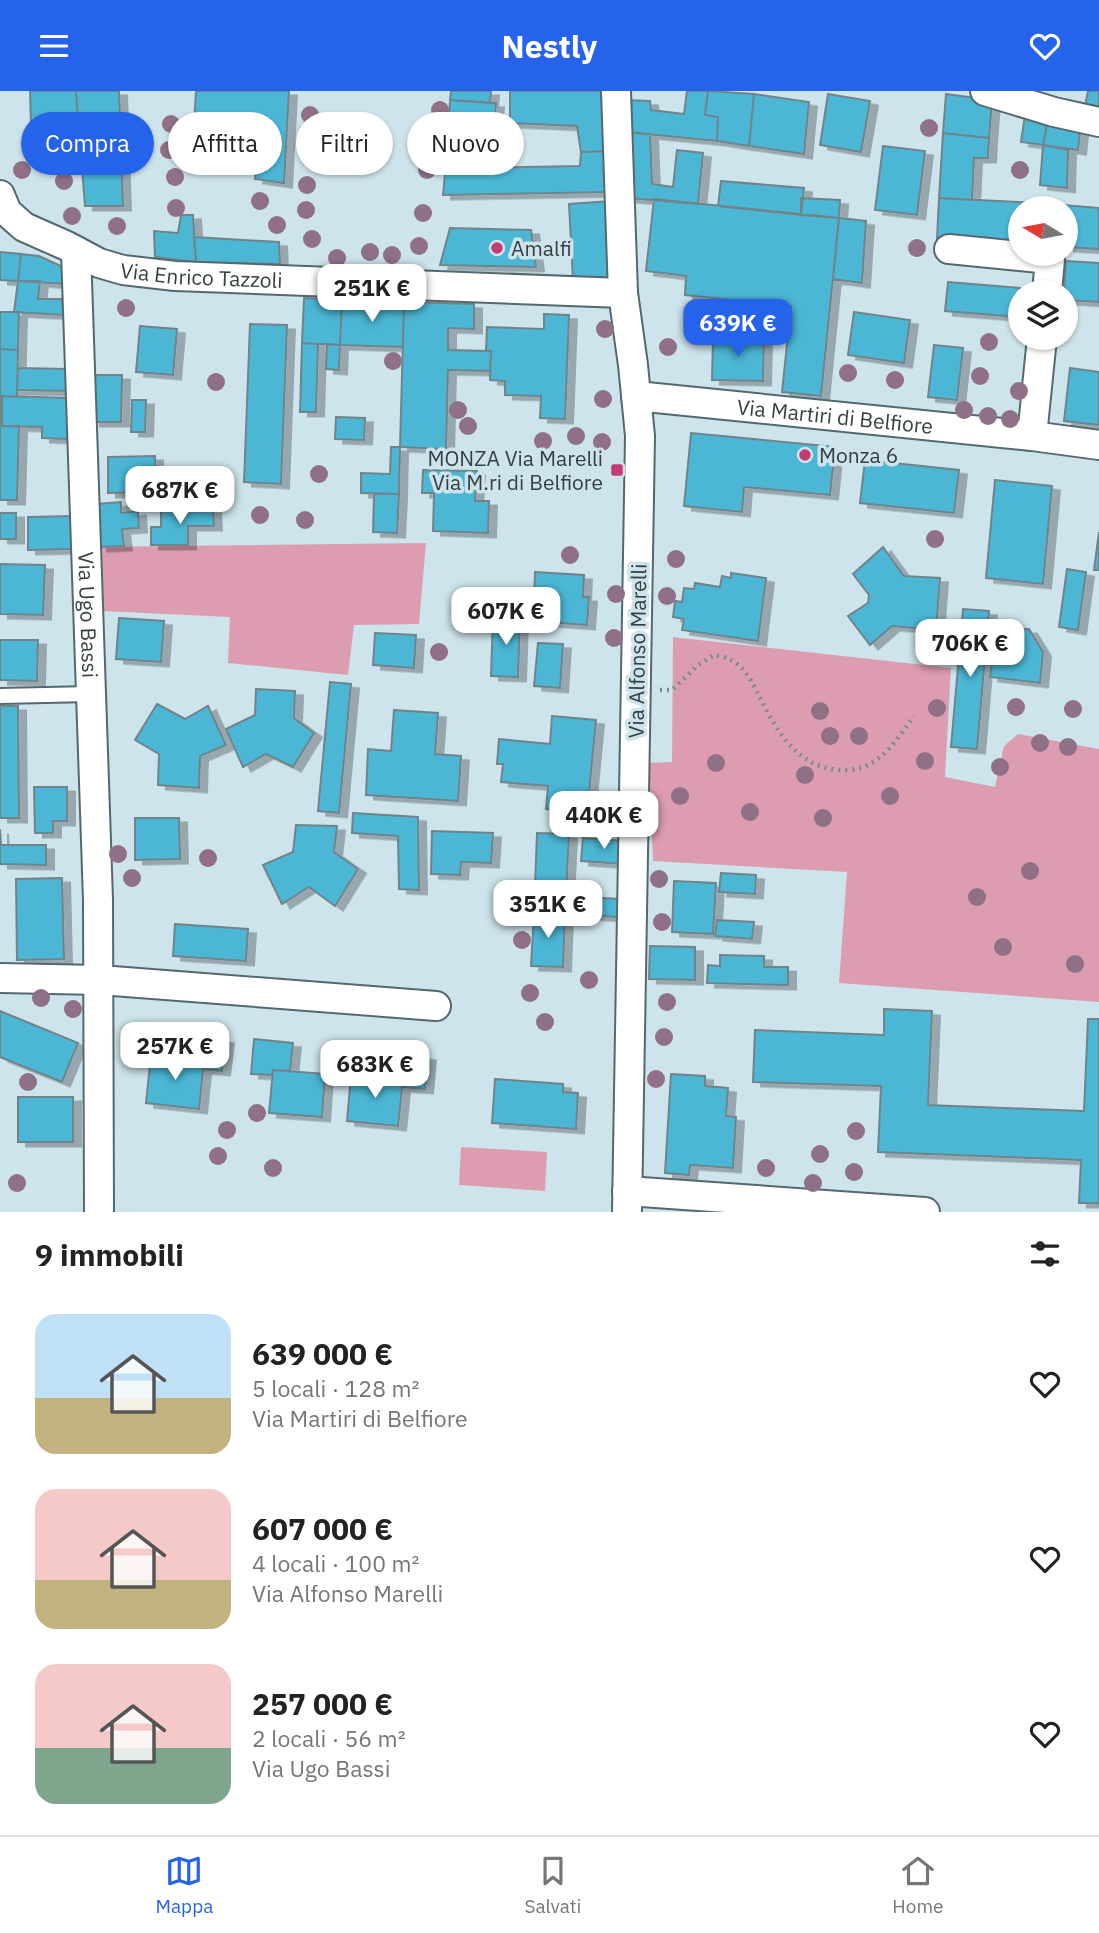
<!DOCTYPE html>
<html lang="it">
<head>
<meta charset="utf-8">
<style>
	body { margin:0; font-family:"IBM Plex Sans",sans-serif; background:#f2f2f2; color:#222; height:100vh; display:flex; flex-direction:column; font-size:26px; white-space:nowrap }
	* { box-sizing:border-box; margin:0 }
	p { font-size:23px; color:#767676 }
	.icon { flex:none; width:38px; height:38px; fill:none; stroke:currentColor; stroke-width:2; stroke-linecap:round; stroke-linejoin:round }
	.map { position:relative; height:1121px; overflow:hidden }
	.panel { display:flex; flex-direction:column; background:#fff; flex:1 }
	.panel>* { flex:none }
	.hud { position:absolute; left:21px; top:21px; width:700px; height:63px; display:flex; gap:14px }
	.needle { width:46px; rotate:280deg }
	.fabs { position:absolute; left:1008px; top:105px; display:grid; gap:14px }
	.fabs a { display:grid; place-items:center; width:70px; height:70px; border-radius:50%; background:#fff; box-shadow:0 2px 5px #0004; font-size:35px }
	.price { position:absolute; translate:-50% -60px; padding:0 16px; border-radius:14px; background:#fff; color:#222; font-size:23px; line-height:46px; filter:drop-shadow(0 2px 4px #0008) }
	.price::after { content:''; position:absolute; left:50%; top:42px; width:21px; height:16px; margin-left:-10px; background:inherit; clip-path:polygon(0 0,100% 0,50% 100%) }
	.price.current { background:#2563eb; color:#fff }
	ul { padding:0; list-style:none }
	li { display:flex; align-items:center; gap:21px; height:175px; padding:0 35px }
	li span { display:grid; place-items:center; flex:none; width:196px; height:140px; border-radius:21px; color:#555 }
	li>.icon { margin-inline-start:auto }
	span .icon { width:84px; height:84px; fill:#fffc; stroke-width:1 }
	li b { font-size:30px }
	h2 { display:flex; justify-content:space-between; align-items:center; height:84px; padding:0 35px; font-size:30px }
	.tag { padding:0 24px; border-radius:32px; background:#fff; box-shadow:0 2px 5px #0004; font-size:24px; line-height:63px }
	.tag.current { background:#2563eb; color:#fff }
	header { display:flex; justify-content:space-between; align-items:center; height:91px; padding:0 35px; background:#2563eb; color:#fff; font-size:32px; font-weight:800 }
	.tab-bar { display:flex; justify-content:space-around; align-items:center; height:98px; border-top:2px solid #e0e0e0; background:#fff; font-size:19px; color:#767676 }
	.tab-bar a { display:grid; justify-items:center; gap:4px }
	.tab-bar .current { color:#2563eb }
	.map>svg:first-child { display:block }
	.green { fill:#dc9db0 }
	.building { fill:#4bb7d5; stroke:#6f848b; stroke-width:2; filter:url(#shadow) }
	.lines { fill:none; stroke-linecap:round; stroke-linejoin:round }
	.service-casing { stroke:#54686f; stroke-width:18 }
	.minor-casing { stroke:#54686f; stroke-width:32 }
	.path { stroke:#7b8a90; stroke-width:4.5; stroke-dasharray:2 5; stroke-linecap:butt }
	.service { stroke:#fff; stroke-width:14 }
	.minor { stroke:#fff; stroke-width:28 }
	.tree { fill:#8f7086 }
	.poi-dot { fill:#c53c75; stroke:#cee4ec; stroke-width:2.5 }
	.labels { text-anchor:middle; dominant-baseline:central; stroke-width:7; stroke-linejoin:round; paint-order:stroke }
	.poi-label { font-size:21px; fill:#363f42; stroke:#cee4ec; text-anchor:start }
	.street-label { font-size:21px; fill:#363f42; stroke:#cee4ec }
</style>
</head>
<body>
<header><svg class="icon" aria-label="menu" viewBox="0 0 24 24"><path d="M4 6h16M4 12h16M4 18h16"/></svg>Nestly<svg class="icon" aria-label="heart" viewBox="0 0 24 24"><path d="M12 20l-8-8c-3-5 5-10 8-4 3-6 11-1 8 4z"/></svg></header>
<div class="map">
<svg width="1099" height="1121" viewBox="0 0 1099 1121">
	<defs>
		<filter id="shadow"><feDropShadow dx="8" dy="4.5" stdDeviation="0" flood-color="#0004"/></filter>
	</defs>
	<rect width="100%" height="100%" fill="#cee4ec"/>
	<path class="green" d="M426,452L419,533L354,534L348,584L228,572L230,526L103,520L99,456Z
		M673,546L951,577L945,686L995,696L1004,655L1018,643L1099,658V911L839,892L847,781L653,770L649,672L672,671Z
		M461,1056L547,1061L545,1100L459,1094Z"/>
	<path class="building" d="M30,0H76L78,29L31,35Z
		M76,0H119L123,115H85Z
		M196,0H289L284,92L255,88L260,34H194Z
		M451,0H491L490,12L450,9Z
		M510,0H606L607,60L581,61L577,35L510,32Z
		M687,0H708L705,24L718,26L717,50L626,41V9L650,10L651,19L684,23Z
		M708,0L754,3L749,55L717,50L718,26L705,24Z
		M1088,0H1099V23L1084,20Z
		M754,3L809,11L804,63L749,55Z
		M828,3L870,10L861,61L820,54Z
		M946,3L992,9L989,47L943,42Z
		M450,9L496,12L494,34L477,33L473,64L447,62Z
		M1025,24L1047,33L1043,54L1021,51Z
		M1047,33L1080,40L1078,59L1043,54Z
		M626,41L650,43L652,93L673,96L677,59L703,62L698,113L629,107Z
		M943,42L989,47L988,67H974L972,109L939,107Z
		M1043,54L1068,59L1067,97L1040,94Z
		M883,55L925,60L917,124L875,119Z
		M607,60L609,101L443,104L447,62L473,64L472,77L580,75L581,61Z
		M721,90L804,97L801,124L718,115Z
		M801,107L840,109L839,127L801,124Z
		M939,107L1039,112L1038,117H1020V152L937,148Z
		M654,108L839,127L821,305L782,301L791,215L685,204L686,185L646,180Z
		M610,110L614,191L573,189L569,113Z
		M1039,112L1099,117V158L1066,156V117H1038Z
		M181,124H193L196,171L155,166L154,140L178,142Z
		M839,127L866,130L862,192L833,188Z
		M450,137L531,139L536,176L440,174Z
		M194,146L279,151L280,173L196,171Z
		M0,161L21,163L18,190L0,189Z
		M21,163L39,165L65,177L66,193L18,190Z
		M1066,170L1099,172V211L1066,209L1064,201Z
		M18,190H40L38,208H62L64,224L14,221Z
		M948,191L1020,197L1018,226L945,220Z
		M304,207L342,209L340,254L302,252Z
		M342,209L404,211L403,256L340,254Z
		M404,211L474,213V238L448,237V259L491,260L490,280L448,279L446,358L400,356Z
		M0,221H19L18,259L0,258Z
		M854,221L910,229L904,272L848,264Z
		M544,223L569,224L565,328L540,327L541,305L505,304V290L490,289L491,260H486L487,236L544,238Z
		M250,233L287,234L281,393L244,391Z
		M140,235L177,238L173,284L136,281Z
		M713,245L764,246L763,290L712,289Z
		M302,252L318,253L316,321H300Z
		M327,253L340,254L339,279L326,278Z
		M934,254L963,257L957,309L928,306Z
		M0,258L18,259L17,306L0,305Z
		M18,277L68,278V300L17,299Z
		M1070,277L1099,281V334L1064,330Z
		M92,284H122L121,331H92Z
		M0,305H2V335H19L17,409H0Z
		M2,305L68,307L67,348L42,347V336L2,335Z
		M132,309H146L145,341H131Z
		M336,326L365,327L364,349L335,348Z
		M691,342L835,356L830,404L744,396L742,421L684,415Z
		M391,356H400L399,403L361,402V382L390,383Z
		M155,365L156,401L108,402V366Z
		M865,369L959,379L954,422L860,412Z
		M423,379L477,380L475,410H489L488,442L433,440L434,402H422Z
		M995,389L1052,395L1043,493L986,487Z
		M374,403H399L397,442L373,441Z
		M121,411V422L138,420L139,437L122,438L124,455L99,456L97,413Z
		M213,418L214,435H188V454H151V436H161V419Z
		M0,422H16V448H0Z
		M73,425L74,458L28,459V426Z
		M1099,441V479H1094Z
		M883,456L904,485L940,487L936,539L892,535L870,554L848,525L868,512L869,504L853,483Z
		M0,473L45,474L43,524L0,523Z
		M1067,478L1086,481L1078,539L1059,536Z
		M535,481L584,484L583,506H589L587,534L533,530Z
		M731,482L766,487L758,550L682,539L684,528L673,526L675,510L682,511L684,497L694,498L695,492L720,496L722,485L731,487Z
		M963,518L989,520L977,658L951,656Z
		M493,526L520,527L518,586L491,585Z
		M119,527L164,530L161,571L116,568Z
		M997,538H1029L1043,561L1040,592L990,586Z
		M375,542L416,544L414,577L373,574Z
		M0,549H38L37,590L0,589Z
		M538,552L563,553L560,597L534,595Z
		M330,591L351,593L339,722L318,720Z
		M256,598L295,600L294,627L314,642L293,676L266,663L243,676L226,638L255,624Z
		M157,613L185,628L208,615L226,654L200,665L199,697L158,694L159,663L135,649Z
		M0,615H18L19,727H0Z
		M394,619L438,622L435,663L461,665L458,710L366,704L368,658L391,660Z
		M552,625L596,629L587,722L546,718L548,695L501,691L503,673H497L499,648L550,653Z
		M34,696H67V730H53V742H35Z
		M353,722L418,726L419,799L399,798L398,745L352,742Z
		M135,727H179L180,768L135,769Z
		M296,734L337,735L334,761L358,778L335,815L309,796L282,813L263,774L293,761Z
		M0,738L1,754H46V774L0,773Z
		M432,740L493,742L491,772L461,771L460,784L431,783Z
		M537,742L569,743L565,823L534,822Z
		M583,747L626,750L624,773L581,770Z
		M721,782L756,784L755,803L719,801Z
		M62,787L64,868L17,869L16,788Z
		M674,790L716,792L713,843L672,841Z
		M588,806L618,808L617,826L587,824Z
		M534,822L565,823L563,876L531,875Z
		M717,829L754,831L752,848L715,845Z
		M175,833L248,838L246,870L173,865Z
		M650,855L695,856V889L649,888Z
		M720,864L764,865V876H788V894L707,892L708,874L720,875Z
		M884,918L932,920L928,1014L1084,1020L1088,928H1099V1112H1079L1081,1069L878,1061L881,995L753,991L755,939L884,944Z
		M0,920L78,952L62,991L0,966Z
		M185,944L226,948L222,980L203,978L204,970L182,967Z
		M254,948L293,952L290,980L273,979L272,984L251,983Z
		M386,961L428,965L425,998L402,996L403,988L384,986Z
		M151,964L204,970L199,1018L146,1012Z
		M273,979L325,983L322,1026L269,1022Z
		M671,983L705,985V995L728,997L726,1025L736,1026L733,1077L690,1074L689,1084L665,1082Z
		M351,984L403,988L398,1035L347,1030Z
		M495,988L563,993V1001L578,1002L576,1038L492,1032Z
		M18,1006H73V1051H18Z"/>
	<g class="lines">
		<defs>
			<path id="service" d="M0,605L91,603"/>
			<g id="minor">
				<path d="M616,0L623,202L633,274L640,345L627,1121"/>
				<path d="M985,0L1054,21L1099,31"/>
				<path id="s1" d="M0,104L7,121L24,136L67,155L99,172L123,179L175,185L623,202"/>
				<path d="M949,158L1050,168L1047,201"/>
				<path id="s2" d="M76,160L98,809L99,1121"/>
				<path id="s3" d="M636,305L1032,345L1099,354"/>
				<path d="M1032,345L1042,247"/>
				<path d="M0,887L100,889L436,915"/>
				<path d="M627,1100L925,1121"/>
			</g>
		</defs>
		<use href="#service" class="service-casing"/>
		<use href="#minor" class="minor-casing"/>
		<path class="path" d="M660,599H672L697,575L714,564C719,565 725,566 729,568C745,575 752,591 759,605C775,636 793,671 831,678C874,685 891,657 914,625"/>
		<use href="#service" class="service"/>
		<use href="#minor" class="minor"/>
	</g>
	<g class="tree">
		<circle cx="440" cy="19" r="9"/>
		<circle cx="310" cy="24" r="9"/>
		<circle cx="171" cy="33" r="9"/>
		<circle cx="929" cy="37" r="9"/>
		<circle cx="429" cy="52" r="9"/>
		<circle cx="310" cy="58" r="9"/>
		<circle cx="169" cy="59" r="9"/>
		<circle cx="22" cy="79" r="9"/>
		<circle cx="427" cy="79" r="9"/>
		<circle cx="1020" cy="79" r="9"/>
		<circle cx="175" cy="86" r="9"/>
		<circle cx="64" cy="90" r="9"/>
		<circle cx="307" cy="94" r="9"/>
		<circle cx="260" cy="110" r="9"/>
		<circle cx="176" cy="117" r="9"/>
		<circle cx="306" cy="119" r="9"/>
		<circle cx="423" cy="122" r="9"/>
		<circle cx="72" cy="125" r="9"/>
		<circle cx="277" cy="134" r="9"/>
		<circle cx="117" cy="135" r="9"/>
		<circle cx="312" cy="148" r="9"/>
		<circle cx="419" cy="155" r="9"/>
		<circle cx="917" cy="157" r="9"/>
		<circle cx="370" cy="161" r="9"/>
		<circle cx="392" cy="164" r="9"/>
		<circle cx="337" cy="167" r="9"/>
		<circle cx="126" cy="217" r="9"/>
		<circle cx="605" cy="238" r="9"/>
		<circle cx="989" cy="251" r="9"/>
		<circle cx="668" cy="256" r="9"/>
		<circle cx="393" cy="270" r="9"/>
		<circle cx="848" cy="282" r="9"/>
		<circle cx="980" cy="285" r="9"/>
		<circle cx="895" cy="289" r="9"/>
		<circle cx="216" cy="291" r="9"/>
		<circle cx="1019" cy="300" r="9"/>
		<circle cx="603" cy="308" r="9"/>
		<circle cx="458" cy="319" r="9"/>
		<circle cx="964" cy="319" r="9"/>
		<circle cx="988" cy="325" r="9"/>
		<circle cx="1010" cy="328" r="9"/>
		<circle cx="468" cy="335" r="9"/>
		<circle cx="576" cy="345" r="9"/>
		<circle cx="543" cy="350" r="9"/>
		<circle cx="602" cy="351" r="9"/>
		<circle cx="319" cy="383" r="9"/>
		<circle cx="260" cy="424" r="9"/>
		<circle cx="305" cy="429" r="9"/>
		<circle cx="935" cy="448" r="9"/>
		<circle cx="570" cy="464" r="9"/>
		<circle cx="676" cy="468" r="9"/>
		<circle cx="616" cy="503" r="9"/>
		<circle cx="667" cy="505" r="9"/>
		<circle cx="614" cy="547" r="9"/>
		<circle cx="439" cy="561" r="9"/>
		<circle cx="1016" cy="616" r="9"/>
		<circle cx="937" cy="617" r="9"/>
		<circle cx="1073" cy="618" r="9"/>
		<circle cx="820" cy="620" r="9"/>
		<circle cx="830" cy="645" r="9"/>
		<circle cx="859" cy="645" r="9"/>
		<circle cx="1040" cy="652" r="9"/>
		<circle cx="1068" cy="656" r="9"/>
		<circle cx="925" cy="670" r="9"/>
		<circle cx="716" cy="672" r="9"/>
		<circle cx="1000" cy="676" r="9"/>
		<circle cx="805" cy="684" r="9"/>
		<circle cx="680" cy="705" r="9"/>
		<circle cx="890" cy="705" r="9"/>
		<circle cx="750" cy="721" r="9"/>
		<circle cx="823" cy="727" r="9"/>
		<circle cx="118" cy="763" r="9"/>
		<circle cx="208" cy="767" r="9"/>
		<circle cx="1030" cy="780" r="9"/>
		<circle cx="132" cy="787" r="9"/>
		<circle cx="659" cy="788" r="9"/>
		<circle cx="977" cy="806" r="9"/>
		<circle cx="662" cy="831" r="9"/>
		<circle cx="522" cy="849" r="9"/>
		<circle cx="1003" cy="856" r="9"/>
		<circle cx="1075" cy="873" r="9"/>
		<circle cx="589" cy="889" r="9"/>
		<circle cx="530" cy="902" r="9"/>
		<circle cx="41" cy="907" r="9"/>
		<circle cx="667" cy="911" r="9"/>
		<circle cx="73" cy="918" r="9"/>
		<circle cx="545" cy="931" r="9"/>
		<circle cx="664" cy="946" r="9"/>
		<circle cx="656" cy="988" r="9"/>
		<circle cx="28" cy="991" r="9"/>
		<circle cx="257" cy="1022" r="9"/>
		<circle cx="227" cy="1039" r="9"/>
		<circle cx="856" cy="1040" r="9"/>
		<circle cx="820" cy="1063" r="9"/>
		<circle cx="218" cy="1065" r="9"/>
		<circle cx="273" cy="1077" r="9"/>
		<circle cx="766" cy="1077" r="9"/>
		<circle cx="854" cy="1081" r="9"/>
		<circle cx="17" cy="1092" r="9"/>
		<circle cx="813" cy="1092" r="9"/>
	</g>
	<g class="poi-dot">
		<circle cx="497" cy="157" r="7"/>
		<circle cx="805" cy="364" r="7"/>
		<rect x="610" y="372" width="14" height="14" rx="3.5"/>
	</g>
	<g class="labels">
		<g class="poi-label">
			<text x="511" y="157">Amalfi</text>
			<text x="819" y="364">Monza 6</text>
			<text x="603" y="367" text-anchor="end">MONZA Via Marelli<tspan x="603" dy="24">Via M.ri di Belfiore</tspan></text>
		</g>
		<g class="street-label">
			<text stroke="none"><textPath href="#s1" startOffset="228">Via Enrico Tazzoli</textPath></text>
			<text stroke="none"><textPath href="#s3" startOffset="200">Via Martiri di Belfiore</textPath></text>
			<text stroke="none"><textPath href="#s2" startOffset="364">Via Ugo Bassi</textPath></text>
			<text transform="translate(637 560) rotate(-89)">Via Alfonso Marelli</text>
		</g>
	</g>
</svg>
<div class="fabs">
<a><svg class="needle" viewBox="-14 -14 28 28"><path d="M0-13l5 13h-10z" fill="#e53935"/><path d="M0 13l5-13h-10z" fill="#767676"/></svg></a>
<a><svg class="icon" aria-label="layers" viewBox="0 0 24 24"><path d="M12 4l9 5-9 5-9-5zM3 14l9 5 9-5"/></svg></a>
</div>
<b class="price" style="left:372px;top:233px">251K €</b>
<b class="price current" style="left:738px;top:268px">639K €</b>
<b class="price" style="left:180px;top:435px">687K €</b>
<b class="price" style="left:506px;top:556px">607K €</b>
<b class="price" style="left:970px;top:588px">706K €</b>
<b class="price" style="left:604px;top:760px">440K €</b>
<b class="price" style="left:548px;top:849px">351K €</b>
<b class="price" style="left:175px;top:991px">257K €</b>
<b class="price" style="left:375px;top:1009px">683K €</b>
<div class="hud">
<a class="tag current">Compra</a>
<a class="tag">Affitta</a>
<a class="tag">Filtri</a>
<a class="tag">Nuovo</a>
</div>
</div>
<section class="panel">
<h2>9 immobili<svg class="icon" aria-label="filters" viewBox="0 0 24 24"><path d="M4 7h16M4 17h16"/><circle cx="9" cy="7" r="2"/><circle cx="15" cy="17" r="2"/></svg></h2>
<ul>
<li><span style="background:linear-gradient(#bfe0f5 60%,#c2b280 0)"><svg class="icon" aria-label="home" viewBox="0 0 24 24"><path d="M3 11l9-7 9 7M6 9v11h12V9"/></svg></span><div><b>639 000 €</b><p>5 locali · 128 m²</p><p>Via Martiri di Belfiore</p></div><svg class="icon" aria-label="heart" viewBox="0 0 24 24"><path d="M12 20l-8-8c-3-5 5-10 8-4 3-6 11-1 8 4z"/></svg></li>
<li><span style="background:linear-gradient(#f6c9c9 65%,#c2b280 0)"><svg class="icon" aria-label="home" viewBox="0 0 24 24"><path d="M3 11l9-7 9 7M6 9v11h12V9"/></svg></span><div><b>607 000 €</b><p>4 locali · 100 m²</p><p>Via Alfonso Marelli</p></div><svg class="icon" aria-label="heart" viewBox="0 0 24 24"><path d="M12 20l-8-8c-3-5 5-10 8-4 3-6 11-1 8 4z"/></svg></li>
<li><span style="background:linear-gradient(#f6c9c9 60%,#7fa58c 0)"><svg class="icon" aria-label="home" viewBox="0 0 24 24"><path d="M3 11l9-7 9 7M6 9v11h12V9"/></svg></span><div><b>257 000 €</b><p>2 locali · 56 m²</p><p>Via Ugo Bassi</p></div><svg class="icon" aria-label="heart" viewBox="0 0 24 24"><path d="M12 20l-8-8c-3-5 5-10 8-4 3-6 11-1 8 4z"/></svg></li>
</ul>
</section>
<nav class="tab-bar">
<a class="current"><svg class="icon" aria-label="map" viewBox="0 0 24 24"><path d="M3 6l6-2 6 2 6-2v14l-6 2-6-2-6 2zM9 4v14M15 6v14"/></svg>Mappa</a>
<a><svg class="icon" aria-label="saved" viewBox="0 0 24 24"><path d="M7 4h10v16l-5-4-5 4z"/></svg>Salvati</a>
<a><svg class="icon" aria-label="home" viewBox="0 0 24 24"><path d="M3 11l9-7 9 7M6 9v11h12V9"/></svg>Home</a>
</nav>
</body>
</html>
